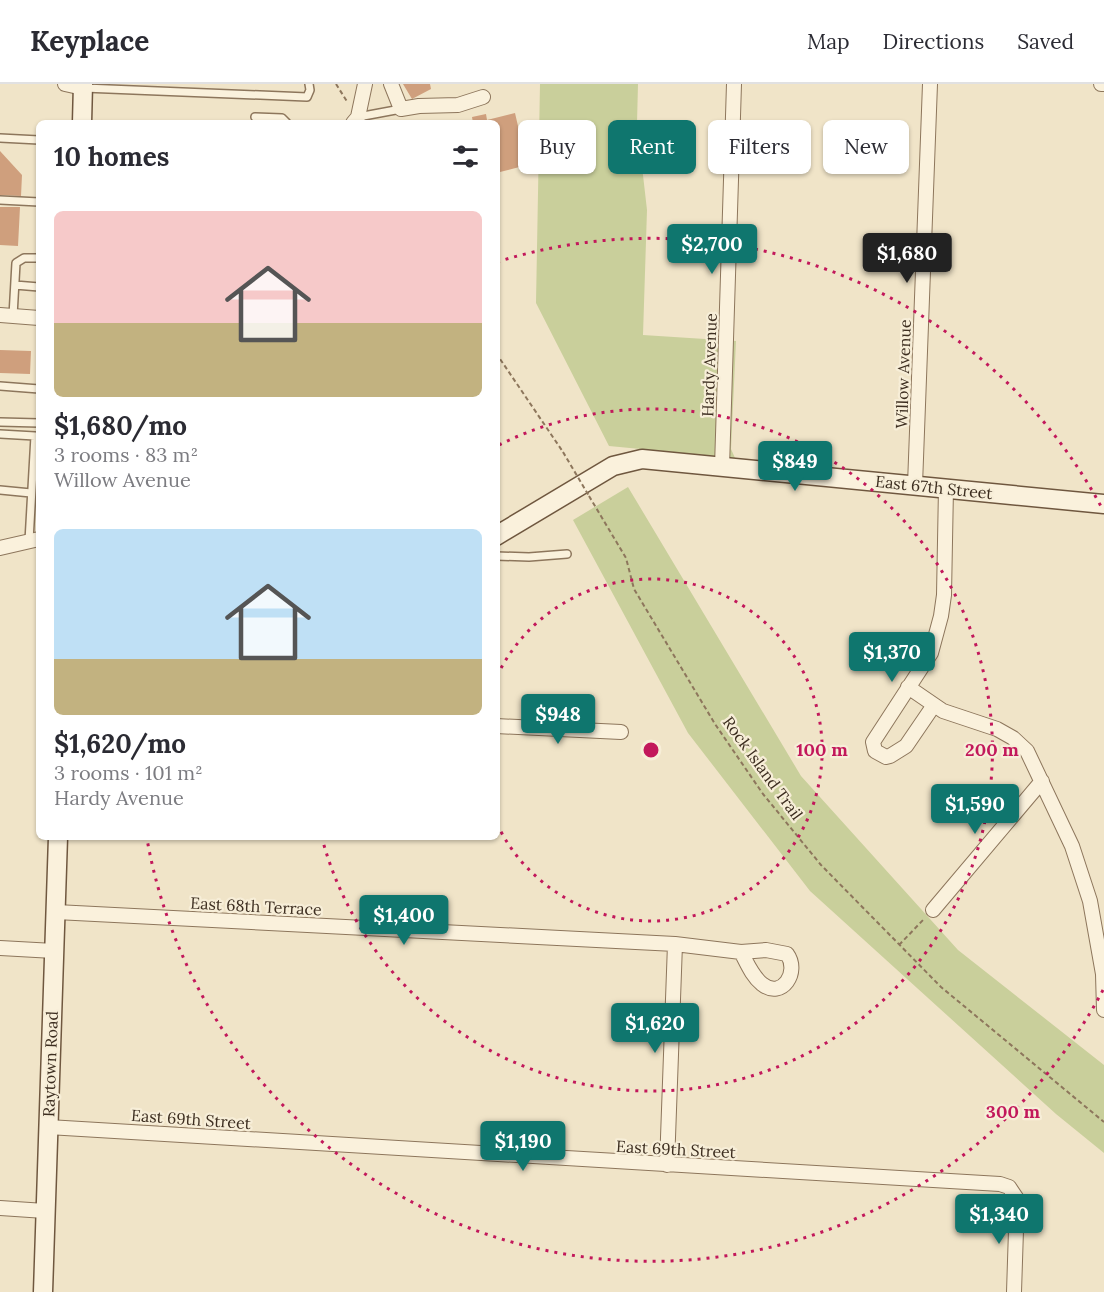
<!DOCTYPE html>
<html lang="en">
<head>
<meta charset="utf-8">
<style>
	body { margin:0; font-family:Lora,serif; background:#f7f7f7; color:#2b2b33; height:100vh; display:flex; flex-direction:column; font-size:22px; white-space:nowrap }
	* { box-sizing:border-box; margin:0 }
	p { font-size:20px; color:#7c7c81 }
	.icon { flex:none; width:33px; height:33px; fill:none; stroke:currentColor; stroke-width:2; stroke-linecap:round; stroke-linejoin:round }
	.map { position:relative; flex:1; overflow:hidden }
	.drawer { position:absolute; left:36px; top:36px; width:464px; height:720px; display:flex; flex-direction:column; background:#fff; border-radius:9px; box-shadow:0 2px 4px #0004 }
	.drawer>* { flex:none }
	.hud { position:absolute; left:518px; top:36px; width:496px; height:54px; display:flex; gap:12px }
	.price { position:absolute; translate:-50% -51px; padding:0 14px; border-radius:6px; background:#0f766e; color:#fff; font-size:20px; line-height:39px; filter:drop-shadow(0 2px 3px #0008) }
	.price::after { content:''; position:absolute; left:50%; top:36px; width:18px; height:14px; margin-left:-9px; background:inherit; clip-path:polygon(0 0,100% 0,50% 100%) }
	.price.active { background:#222; color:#fff }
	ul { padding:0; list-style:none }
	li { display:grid; align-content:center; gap:12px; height:318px; padding:0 18px }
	li span { display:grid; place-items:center; height:186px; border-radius:9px; color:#555 }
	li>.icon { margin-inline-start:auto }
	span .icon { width:108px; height:108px; fill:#fffc; stroke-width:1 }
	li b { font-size:26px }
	h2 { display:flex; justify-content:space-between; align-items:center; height:72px; padding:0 18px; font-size:26px }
	.pill { padding:0 21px; border-radius:9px; background:#fff; box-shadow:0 2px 4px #0004; font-size:21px; line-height:54px }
	.pill.active { background:#0f766e; color:#fff }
	header { display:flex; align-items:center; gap:36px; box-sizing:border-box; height:84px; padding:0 30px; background:#fff; border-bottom:2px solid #e1e1e2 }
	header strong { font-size:28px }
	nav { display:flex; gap:33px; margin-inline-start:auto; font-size:21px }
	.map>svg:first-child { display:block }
	.green { fill:#c9cf9b }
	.building { fill:#cf9f7d }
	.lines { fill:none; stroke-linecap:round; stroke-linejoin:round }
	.lane-casing { stroke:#8d765c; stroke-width:10 }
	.street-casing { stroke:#8d765c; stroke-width:16 }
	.secondary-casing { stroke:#6f573f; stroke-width:21 }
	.path { stroke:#8d765c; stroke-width:2; stroke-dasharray:4.5 3; stroke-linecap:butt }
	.lane { stroke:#faf1dc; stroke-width:7 }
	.street { stroke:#faf1dc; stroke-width:14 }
	.secondary { stroke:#faf1dc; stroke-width:18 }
	.path-bridge { stroke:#8d765c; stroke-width:2; stroke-dasharray:4.5 3; stroke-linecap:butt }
	.ring { fill:none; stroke:#c2185b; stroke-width:3; stroke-dasharray:3 6 }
	.labels { text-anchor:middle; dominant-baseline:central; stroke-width:4.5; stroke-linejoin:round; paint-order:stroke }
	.street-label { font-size:16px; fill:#3d2e20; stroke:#f7eed8 }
	.centre { fill:#c2185b; stroke:#f7eed8; stroke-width:3 }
	.ring-label { font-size:18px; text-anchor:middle; font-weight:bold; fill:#c2185b; stroke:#f7eed8; stroke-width:4.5; stroke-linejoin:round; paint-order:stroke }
</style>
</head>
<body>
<header>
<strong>Keyplace</strong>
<nav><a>Map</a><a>Directions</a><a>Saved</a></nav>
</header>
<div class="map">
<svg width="1104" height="1208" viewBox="0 0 1104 1208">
	<rect width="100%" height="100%" fill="#f0e4c8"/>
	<path class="green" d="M540,0H638L637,39L647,126L643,251L736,257L731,365L735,374L609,362L536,219Z
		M628,403L801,692L958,866L1104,981V1069L1056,1030L810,807L688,649L573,436Z"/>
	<path class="building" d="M403,0H430L431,5L412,15Z
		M515,29L527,81L496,89V39H473L472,33L486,30L487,36Z
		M0,67L22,91L21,112L0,111Z
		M0,123H20L18,162L0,161Z
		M0,266L31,267L30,290L0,289Z"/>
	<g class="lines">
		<defs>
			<path id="lane" d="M84,4L307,13L310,6L309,0
				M255,33L282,34L287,39
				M358,33L401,25
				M0,54L39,56
				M0,116L39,118
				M15,201L39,203
				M13,232L16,179L24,174H39
				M0,302L39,305
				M0,338L39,339
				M0,350L35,352L29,457
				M0,406L31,409
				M496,472L529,473L567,470"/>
			<path id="street" d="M65,0L83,4
				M391,0L401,25L419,22L458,21L483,13
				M1101,0H1104
				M353,39L358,33L365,0
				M0,231L39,234
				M722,383L734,0
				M915,401L930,0
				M0,464L39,455
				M908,603L943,627L997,645L1013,654L1027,667L1072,762L1090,817L1103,890L1104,926
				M934,621L906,662L890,672L886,673L875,667L873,658L931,569L941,532L944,511L946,404
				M496,642L621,648
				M933,826L1042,697
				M56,828L675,860L741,868L766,866L787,870C800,888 782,916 762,900C752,892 747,879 741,868
				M0,864L54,867
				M48,1043L1000,1100L1009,1103L1017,1115L1014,1208
				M667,1081L675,860
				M0,1124L45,1127"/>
			<path id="secondary" d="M82,39L83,0
				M496,452L613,382L642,375L1104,420
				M43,1208L58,753"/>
		</defs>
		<use href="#lane" class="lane-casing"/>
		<use href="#street" class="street-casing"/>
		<use href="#secondary" class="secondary-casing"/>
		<path class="path" d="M336,0L348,19
			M496,269L563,368
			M589,412L626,474L634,505L715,640L763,710L821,781L941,903L1104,1038
			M899,861L924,835"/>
		<use href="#lane" class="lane"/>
		<use href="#street" class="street"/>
		<use href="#secondary" class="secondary"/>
		<path class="path-bridge" d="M563,368L589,412"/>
	</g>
	<g class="ring">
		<path d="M497 592A171 171 0 1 1 497 740"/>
		<path d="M499 361A341 341 0 1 1 322 754"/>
		<path d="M1103 906A512 512 0 0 1 147 755M497 178A512 512 0 0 1 1103 426"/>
	</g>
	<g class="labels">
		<g class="street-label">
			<text transform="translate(709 281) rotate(-88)">Hardy Avenue</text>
			<text transform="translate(903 290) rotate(-88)">Willow Avenue</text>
			<text transform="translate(934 403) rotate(6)">East 67th Street</text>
			<text transform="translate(763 684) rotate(54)">Rock Island Trail</text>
			<text transform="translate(256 822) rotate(3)">East 68th Terrace</text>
			<text transform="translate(50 980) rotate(-88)">Raytown Road</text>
			<text transform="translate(191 1035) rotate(4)">East 69th Street</text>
			<text transform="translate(676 1065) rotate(3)">East 69th Street</text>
		</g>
	</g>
	<circle cx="651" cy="666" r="9" class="centre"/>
	<g class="ring-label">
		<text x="822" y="672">100 m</text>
		<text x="992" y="672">200 m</text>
		<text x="1013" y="1034">300 m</text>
	</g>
</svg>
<b class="price" style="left:712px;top:191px">$2,700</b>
<b class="price active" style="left:907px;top:200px">$1,680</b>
<b class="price" style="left:795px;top:408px">$849</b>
<b class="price" style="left:892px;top:599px">$1,370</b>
<b class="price" style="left:558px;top:661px">$948</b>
<b class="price" style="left:975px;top:751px">$1,590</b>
<b class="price" style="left:404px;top:862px">$1,400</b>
<b class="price" style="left:655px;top:970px">$1,620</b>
<b class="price" style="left:523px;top:1088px">$1,190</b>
<b class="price" style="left:999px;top:1161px">$1,340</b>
<div class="hud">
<a class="pill">Buy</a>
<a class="pill active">Rent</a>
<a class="pill">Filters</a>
<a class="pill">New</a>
</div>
<section class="drawer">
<h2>10 homes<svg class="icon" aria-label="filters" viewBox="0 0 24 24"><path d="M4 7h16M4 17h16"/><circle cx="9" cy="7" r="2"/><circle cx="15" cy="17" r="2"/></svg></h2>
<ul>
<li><span style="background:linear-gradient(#f6c9c9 60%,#c2b280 0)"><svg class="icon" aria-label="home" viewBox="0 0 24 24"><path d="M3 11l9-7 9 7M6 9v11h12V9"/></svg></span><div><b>$1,680/mo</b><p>3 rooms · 83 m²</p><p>Willow Avenue</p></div></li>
<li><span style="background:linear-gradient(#bfe0f5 70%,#c2b280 0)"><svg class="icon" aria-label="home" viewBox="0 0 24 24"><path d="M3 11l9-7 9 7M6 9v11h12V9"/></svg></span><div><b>$1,620/mo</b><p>3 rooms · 101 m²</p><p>Hardy Avenue</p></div></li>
</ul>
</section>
</div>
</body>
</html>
